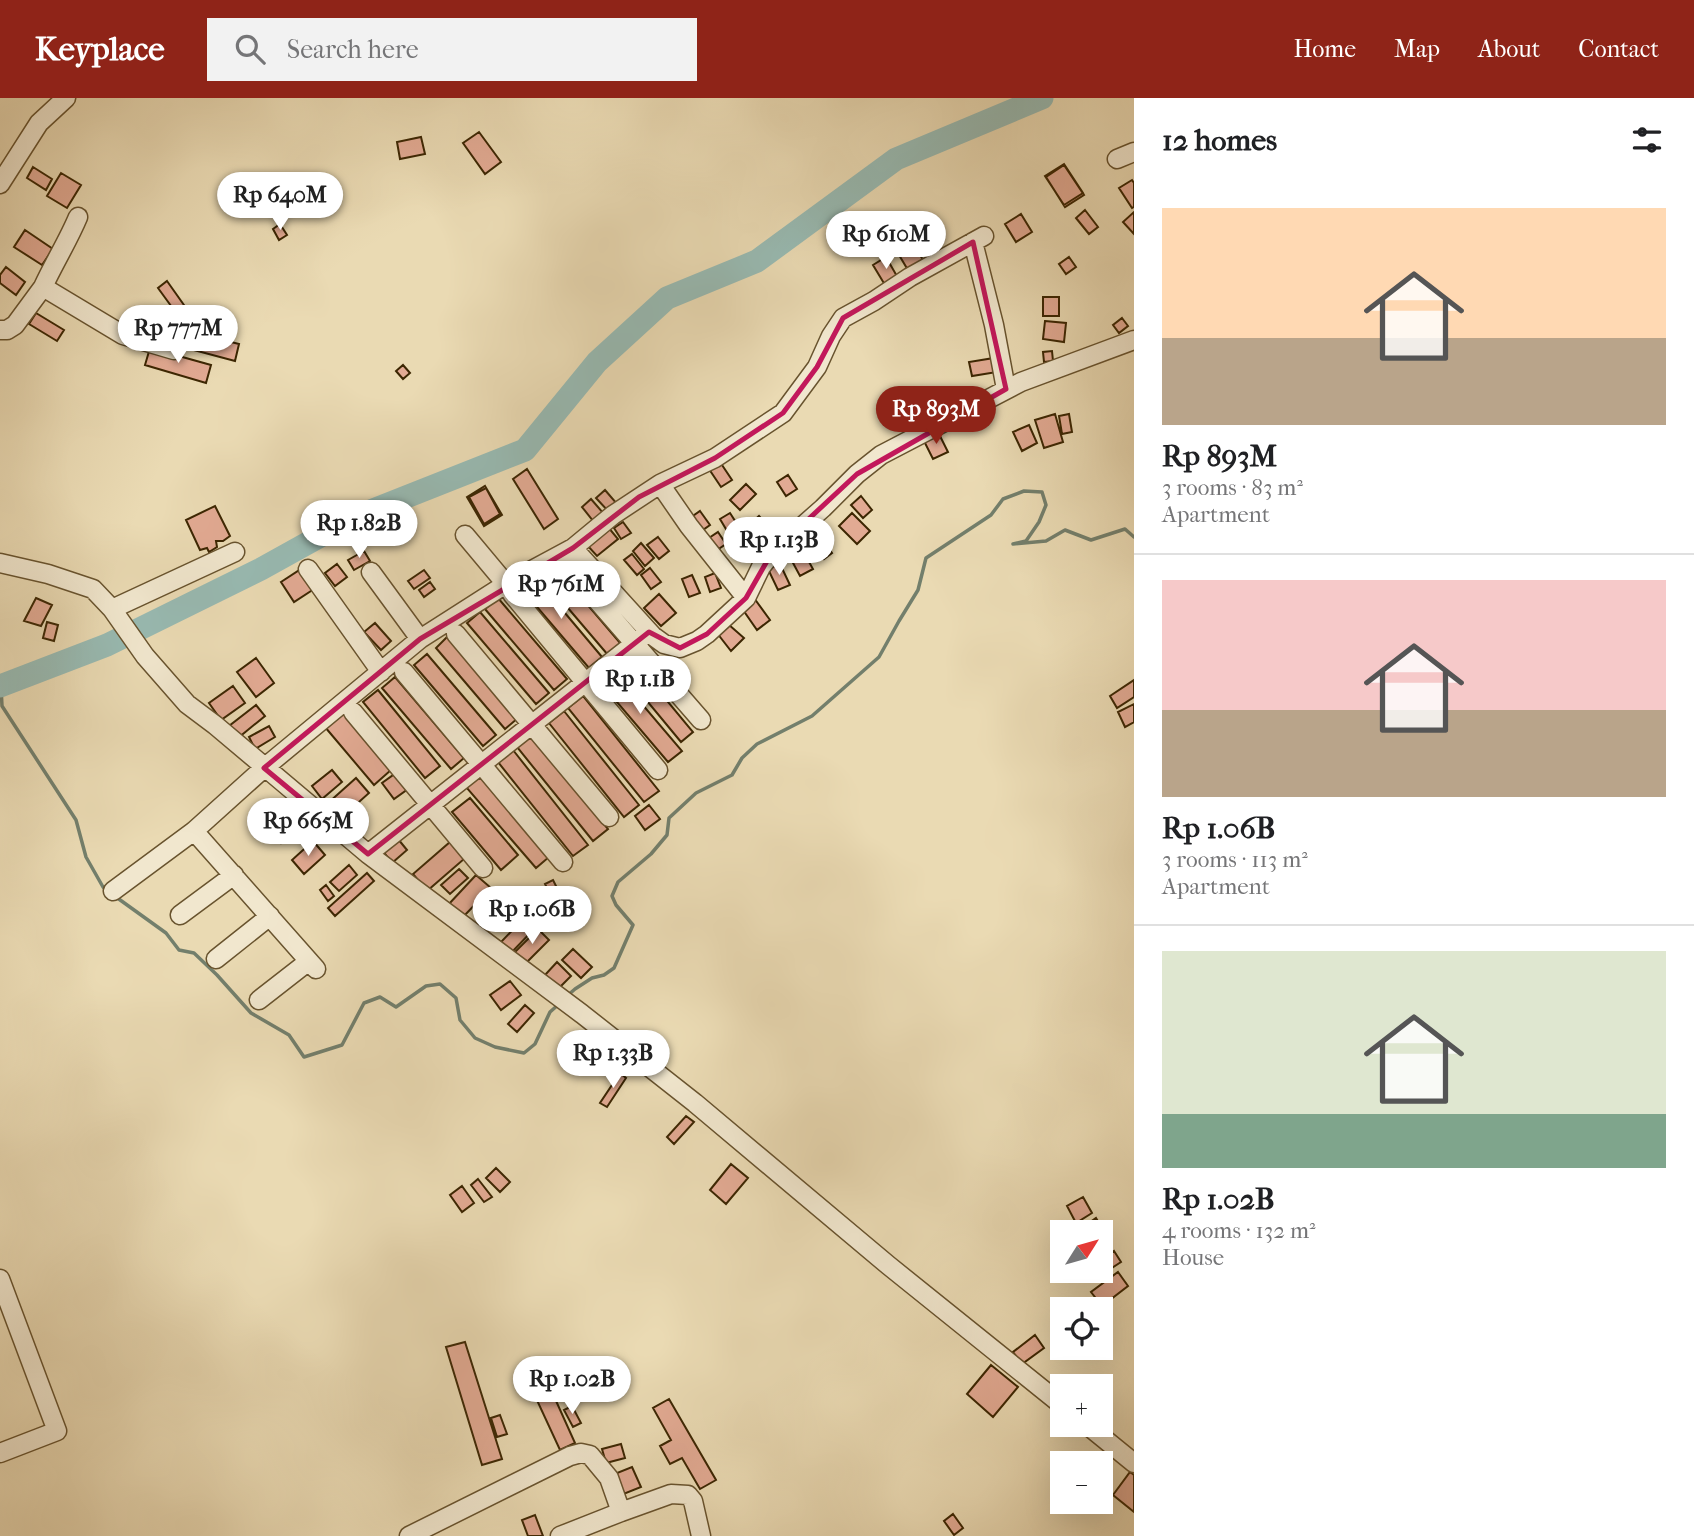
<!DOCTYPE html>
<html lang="en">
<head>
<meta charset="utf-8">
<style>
	body { margin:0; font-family:"IM FELL French Canon",serif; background:#f2f2f2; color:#202124; height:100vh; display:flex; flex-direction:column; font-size:26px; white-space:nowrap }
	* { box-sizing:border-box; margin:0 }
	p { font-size:23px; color:#757577 }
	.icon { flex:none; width:38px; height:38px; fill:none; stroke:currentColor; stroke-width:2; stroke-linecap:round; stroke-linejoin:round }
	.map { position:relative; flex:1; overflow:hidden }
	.drawer { display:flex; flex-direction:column; background:#fff; width:560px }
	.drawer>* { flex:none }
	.needle { width:46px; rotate:53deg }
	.controls { position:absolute; left:1050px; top:1122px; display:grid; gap:14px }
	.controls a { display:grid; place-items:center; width:63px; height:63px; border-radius:0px; background:#fff; box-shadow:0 7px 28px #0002; font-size:35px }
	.price { position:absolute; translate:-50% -60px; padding:0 16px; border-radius:24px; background:#fff; color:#222; font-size:23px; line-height:46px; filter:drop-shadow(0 2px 4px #0008) }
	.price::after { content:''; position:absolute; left:50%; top:42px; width:21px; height:16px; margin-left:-10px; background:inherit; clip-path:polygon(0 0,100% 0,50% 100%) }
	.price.active { background:#8f2418; color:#fff }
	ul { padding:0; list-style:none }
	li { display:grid; align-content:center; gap:14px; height:371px; padding:0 28px }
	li+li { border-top:2px solid #e0e0e0 }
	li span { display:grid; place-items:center; height:217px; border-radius:0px; color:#555 }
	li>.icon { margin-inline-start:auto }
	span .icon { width:126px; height:126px; fill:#fffc; stroke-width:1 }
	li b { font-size:30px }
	h2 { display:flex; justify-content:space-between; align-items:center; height:84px; padding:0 28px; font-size:30px }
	header { display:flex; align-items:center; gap:42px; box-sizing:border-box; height:98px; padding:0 35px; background:#8f2418; color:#fff }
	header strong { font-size:33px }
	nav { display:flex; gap:38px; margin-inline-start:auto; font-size:24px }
	.search { width:490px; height:63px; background:#f2f2f2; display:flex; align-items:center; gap:18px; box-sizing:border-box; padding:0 24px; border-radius:0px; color:#757577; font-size:26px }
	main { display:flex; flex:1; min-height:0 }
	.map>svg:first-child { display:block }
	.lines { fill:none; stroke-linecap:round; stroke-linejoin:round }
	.stream { stroke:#737f6c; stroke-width:3.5 }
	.river { stroke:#98bab2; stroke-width:23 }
	.building { fill:#e2aa93; stroke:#3c2602; stroke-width:2 }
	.minor-casing { stroke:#68532e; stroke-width:21 }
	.minor { stroke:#f1e7ce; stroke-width:18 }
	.marked { fill:none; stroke:#c2185b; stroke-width:5; stroke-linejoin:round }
</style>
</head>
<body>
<header>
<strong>Keyplace</strong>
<div class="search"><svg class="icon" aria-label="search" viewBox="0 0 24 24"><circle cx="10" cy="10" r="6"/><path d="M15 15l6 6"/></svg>Search here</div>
<nav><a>Home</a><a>Map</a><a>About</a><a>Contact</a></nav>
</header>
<main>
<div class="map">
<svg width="1134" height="1438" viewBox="0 0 1134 1438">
	<rect width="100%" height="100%" fill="#eadab3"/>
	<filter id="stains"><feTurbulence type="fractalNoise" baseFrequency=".00286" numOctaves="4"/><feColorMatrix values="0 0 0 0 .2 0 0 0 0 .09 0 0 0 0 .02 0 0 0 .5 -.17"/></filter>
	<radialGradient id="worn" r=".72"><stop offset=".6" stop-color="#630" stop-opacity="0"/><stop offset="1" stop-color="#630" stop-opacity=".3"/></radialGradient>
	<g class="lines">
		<path class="stream" d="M1,588L2,608L76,722L86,759L103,789L107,792
			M116,799L166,835L179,852L194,855L217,877L251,915L289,937L304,959L342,947L364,905L380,899L396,909L426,888L440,886L456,900L460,922L475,940L495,949L524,955L535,946L550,914L559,906
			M567,898L575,891L592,880L604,877L614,870L633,827L616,807L612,798L618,784L651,756L667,737L669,720L696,695L732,677L742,660L757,646L812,618L879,559L899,523L918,492L926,460L991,417L1003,401L1024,393L1042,394L1046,407L1039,424L1026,443L1013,446L1046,443L1065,432L1091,442L1125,431L1134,439"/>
		<path class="river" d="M0,588L107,547L261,471L353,420L525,352L597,264L667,200L757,163L896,61L1042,0"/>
	</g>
	<path class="building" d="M479,34L501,64L485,76L463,45Z
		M421,39L425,56L400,61L397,44Z
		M1064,66L1083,95L1064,107L1045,78Z
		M1064,67L1084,97L1065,109L1046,79Z
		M33,69L52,81L46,92L27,80Z
		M61,75L81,87L67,110L47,98Z
		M1132,82L1134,85V109L1132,110L1119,90Z
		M1085,112L1098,129L1089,136L1076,120Z
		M1134,114V136L1123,124Z
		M1021,116L1032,134L1016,144L1005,126Z
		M280,126L287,137L279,142L273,131Z
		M25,132L53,151L42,167L14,149Z
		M912,143L923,162L908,172L896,152Z
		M886,159L898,180L885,187L873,167Z
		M1069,159L1076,169L1066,176L1059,166Z
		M6,169L25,184L16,197L0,185V177Z
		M167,183L191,217L182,223L158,190Z
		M1043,199H1059V218H1043Z
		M36,215L64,232L57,243L29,226Z
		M1122,220L1128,228L1119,235L1113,227Z
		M1045,223L1066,225L1064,244L1043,241Z
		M179,231L239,246L235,263L175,247Z
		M150,250L211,267L206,285L145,267Z
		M1052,253L1053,263L1044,264L1043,254Z
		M994,260L997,274L972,278L969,264Z
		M403,267L410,275L403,281L396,273Z
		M1055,316L1063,344L1044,350L1035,322Z
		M1069,316L1072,334L1062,336L1059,318Z
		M1029,327L1037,345L1022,353L1013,334Z
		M938,334L948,354L933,361L923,341Z
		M720,364L732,382L721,389L709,371Z
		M527,371L558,421L544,431L513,381Z
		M788,377L797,391L786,398L777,384Z
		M746,386L756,396L740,412L730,402Z
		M485,388L502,417L484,428L467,399Z
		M486,390L500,416L484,426L469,399Z
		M605,392L618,407L609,414L596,400Z
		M861,398L872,412L863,420L851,407Z
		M591,401L604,416L594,424L582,409Z
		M215,408L230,438L223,443H216L217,449L209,454L207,450L200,452L186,422Z
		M700,413L710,427L700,434L690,420Z
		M730,415L744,437L733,443L720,421Z
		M852,415L870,433L857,446L839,428Z
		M759,418L772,433L762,442L749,427Z
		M623,424L631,435L621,441L614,430Z
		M608,429L618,441L597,458L587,447Z
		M718,434L726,446L714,454L706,442Z
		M820,438L832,455L824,461L811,444Z
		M658,439L669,453L659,461L647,447Z
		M641,445L654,460L645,468L633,453Z
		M364,453L370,463L354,472L348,462Z
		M804,455L813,471L800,478L792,463Z
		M632,456L644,471L637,477L624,462Z
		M552,465L621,546L608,557L539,476Z
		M337,466L347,479L335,488L325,475Z
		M780,466L790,487L778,492L768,471Z
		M650,470L661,484L651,491L641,477Z
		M301,471L314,491L294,504L281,484Z
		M424,472L430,480L414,491L408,483Z
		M715,475L721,490L710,494L705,479Z
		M533,477L602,559L589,570L520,489Z
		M692,477L700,495L689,499L682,481Z
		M430,484L435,491L424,499L419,492Z
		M659,496L676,515L661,528L644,510Z
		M36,500L52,507L41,528L24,523Z
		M498,500L567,581L554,592L485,511Z
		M754,500L770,522L757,532L741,509Z
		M480,514L549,595L536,606L467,525Z
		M47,524L58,527L54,543L43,540Z
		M375,525L391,543L381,552L364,534Z
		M728,526L744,540L731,553L717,535Z
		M448,538L518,620L505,631L436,550Z
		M427,556L496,637L483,648L414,567Z
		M630,558L693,634L681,644L618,568Z
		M256,560L274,585L256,599L237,574Z
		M613,572L682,653L668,664L599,583Z
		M395,579L464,660L451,671L382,590Z
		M1134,582V599L1117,610L1110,598Z
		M233,588L245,605L221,622L209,605Z
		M378,592L440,668L425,680L363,604Z
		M583,598L659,693L644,704L568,610Z
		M1134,606V624L1125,629L1118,614Z
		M256,607L265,618L238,640L229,628Z
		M564,613L639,707L624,719L549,625Z
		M342,614L391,672L374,687L325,629Z
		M269,628L275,639L255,651L249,639Z
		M532,637L608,731L593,743L517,649Z
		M513,652L588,747L573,758L498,664Z
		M332,672L342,684L322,701L312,688Z
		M396,675L408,691L394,701L382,685Z
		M480,678L549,759L536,770L466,689Z
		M356,680L369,695L341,720L328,705Z
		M470,700L518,757L501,772L452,714Z
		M649,707L660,721L645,732L635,718Z
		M299,715L306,722L281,745L274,738Z
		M398,741L407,752L392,765L383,753Z
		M313,743L325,757L304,776L292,762Z
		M450,744L464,761L427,793L413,776Z
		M349,767L357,777L339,793L330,784Z
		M459,771L468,780L450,796L441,787Z
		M367,775L374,783L335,818L328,810Z
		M476,777L491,790L462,820L448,807Z
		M553,782L562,800L554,804L545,786Z
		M326,787L334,798L328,803L320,792Z
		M524,820L535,830L511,855L501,844Z
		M538,831L549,842L525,866L514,855Z
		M573,851L592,869L581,880L562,862Z
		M557,864L571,878L559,890L545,877Z
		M510,883L521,897L501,912L490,897Z
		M525,907L534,915L517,934L508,926Z
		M620,975L626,980L607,1009L600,1005Z
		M686,1018L694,1024L674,1046L667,1039Z
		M731,1066L748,1080L726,1106L710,1092Z
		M496,1070L510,1084L500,1094L486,1080Z
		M478,1081L492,1099L484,1104L471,1087Z
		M462,1088L474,1105L462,1114L450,1097Z
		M1083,1099L1092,1115L1076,1125L1067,1108Z
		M1096,1120L1107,1138L1101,1141V1134H1076Z
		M1114,1153L1121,1164L1098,1179L1094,1172H1101V1162Z
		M1118,1174L1128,1188L1102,1208L1091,1194Z
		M1035,1237L1044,1250L1022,1266L1013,1254Z
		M465,1244L502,1361L482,1367L446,1249Z
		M539,1265L575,1345L560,1352L523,1272Z
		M991,1267L1018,1289L993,1319L967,1296Z
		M669,1301L716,1382L700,1391L682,1360L670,1366L660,1348L671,1342L653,1310Z
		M572,1308L581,1325L573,1329L564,1312Z
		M500,1317L507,1336L497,1339L491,1320Z
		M621,1346L625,1360L606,1365L602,1351Z
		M1093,1357L1105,1368L1101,1373V1365H1085Z
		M632,1369L641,1389L621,1397L612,1377Z
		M1130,1374L1134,1377V1414L1113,1397Z
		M953,1416L963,1430L954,1437L944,1423Z
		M535,1417L543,1438H528L522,1422Z"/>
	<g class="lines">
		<defs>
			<path id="minor" d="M1117,61L1134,54
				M0,86L39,25L66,0
				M973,144L994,227L1006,291
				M43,189C54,165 68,143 78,119
				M0,232H7L15,227L43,189L123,237L174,252
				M660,386L715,360L783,315L817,269L831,238L843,220L874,203L910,179L984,138
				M465,437L506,486
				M573,450L613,417L660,386L689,428L746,500
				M0,465L48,476L93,491L112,511L145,558L187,606L215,627L368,756L582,916L695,1005L888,1167L1062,1307
				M568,469L701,622
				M308,471L381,574
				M371,474L420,541
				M512,496L658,672
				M112,511L235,454
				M456,536L609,719
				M404,574L563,764
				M353,614L483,770
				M194,733L316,871
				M368,756L649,534
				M113,793L194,733L264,670L420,541L506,486L573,450L653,538L664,546L680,550L697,543L707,536L746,500L761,469L771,456L823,410L857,376L881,357L1021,284L1134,242
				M180,817L234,777
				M216,861L270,818
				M259,902L309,863
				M0,1181L57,1333L0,1355
				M1086,1326L1134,1365
				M409,1438L570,1358L581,1355L590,1357L609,1380L621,1414L671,1396L688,1397L693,1403L701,1438
				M560,1438L621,1414"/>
		</defs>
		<use href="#minor" class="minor-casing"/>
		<use href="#minor" class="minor"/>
	</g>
	<path class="marked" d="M973,144L1006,291L857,376L771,456L746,500L707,536L680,550L649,534L368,756L264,670L420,541L573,450L639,399L715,360L783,315L817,269L843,220Z"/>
	<rect width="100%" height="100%" filter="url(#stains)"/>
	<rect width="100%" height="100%" fill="url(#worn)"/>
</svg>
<div class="controls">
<a><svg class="needle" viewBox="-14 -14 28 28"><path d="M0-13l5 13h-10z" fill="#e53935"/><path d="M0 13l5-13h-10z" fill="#757577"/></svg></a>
<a><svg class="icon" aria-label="locate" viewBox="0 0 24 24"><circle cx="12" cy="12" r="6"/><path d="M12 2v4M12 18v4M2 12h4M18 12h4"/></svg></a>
<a>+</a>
<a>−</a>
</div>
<b class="price" style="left:280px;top:134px">Rp 640M</b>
<b class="price" style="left:886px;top:173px">Rp 610M</b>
<b class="price" style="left:178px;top:267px">Rp 777M</b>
<b class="price active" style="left:936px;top:348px">Rp 893M</b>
<b class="price" style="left:359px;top:462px">Rp 1.82B</b>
<b class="price" style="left:779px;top:479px">Rp 1.13B</b>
<b class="price" style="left:561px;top:523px">Rp 761M</b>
<b class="price" style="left:640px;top:618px">Rp 1.1B</b>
<b class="price" style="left:308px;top:760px">Rp 665M</b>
<b class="price" style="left:532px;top:848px">Rp 1.06B</b>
<b class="price" style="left:613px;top:992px">Rp 1.33B</b>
<b class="price" style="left:572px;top:1318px">Rp 1.02B</b>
</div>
<section class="drawer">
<h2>12 homes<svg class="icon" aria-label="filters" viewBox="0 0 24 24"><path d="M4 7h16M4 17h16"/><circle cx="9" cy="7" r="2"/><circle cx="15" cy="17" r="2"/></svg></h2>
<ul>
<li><span style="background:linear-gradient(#ffd9b3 60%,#b9a48a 0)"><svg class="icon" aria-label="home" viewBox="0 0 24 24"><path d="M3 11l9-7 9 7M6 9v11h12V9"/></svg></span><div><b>Rp 893M</b><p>3 rooms · 83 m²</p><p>Apartment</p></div></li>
<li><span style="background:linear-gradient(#f6c9c9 60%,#b9a48a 0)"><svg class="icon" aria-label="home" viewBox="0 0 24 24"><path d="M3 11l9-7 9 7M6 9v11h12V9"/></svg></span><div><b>Rp 1.06B</b><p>3 rooms · 113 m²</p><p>Apartment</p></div></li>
<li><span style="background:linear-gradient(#dfe7d0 75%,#7fa58c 0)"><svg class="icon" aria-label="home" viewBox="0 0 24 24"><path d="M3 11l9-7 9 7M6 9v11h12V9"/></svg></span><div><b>Rp 1.02B</b><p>4 rooms · 132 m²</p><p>House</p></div></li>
</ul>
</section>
</main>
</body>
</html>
